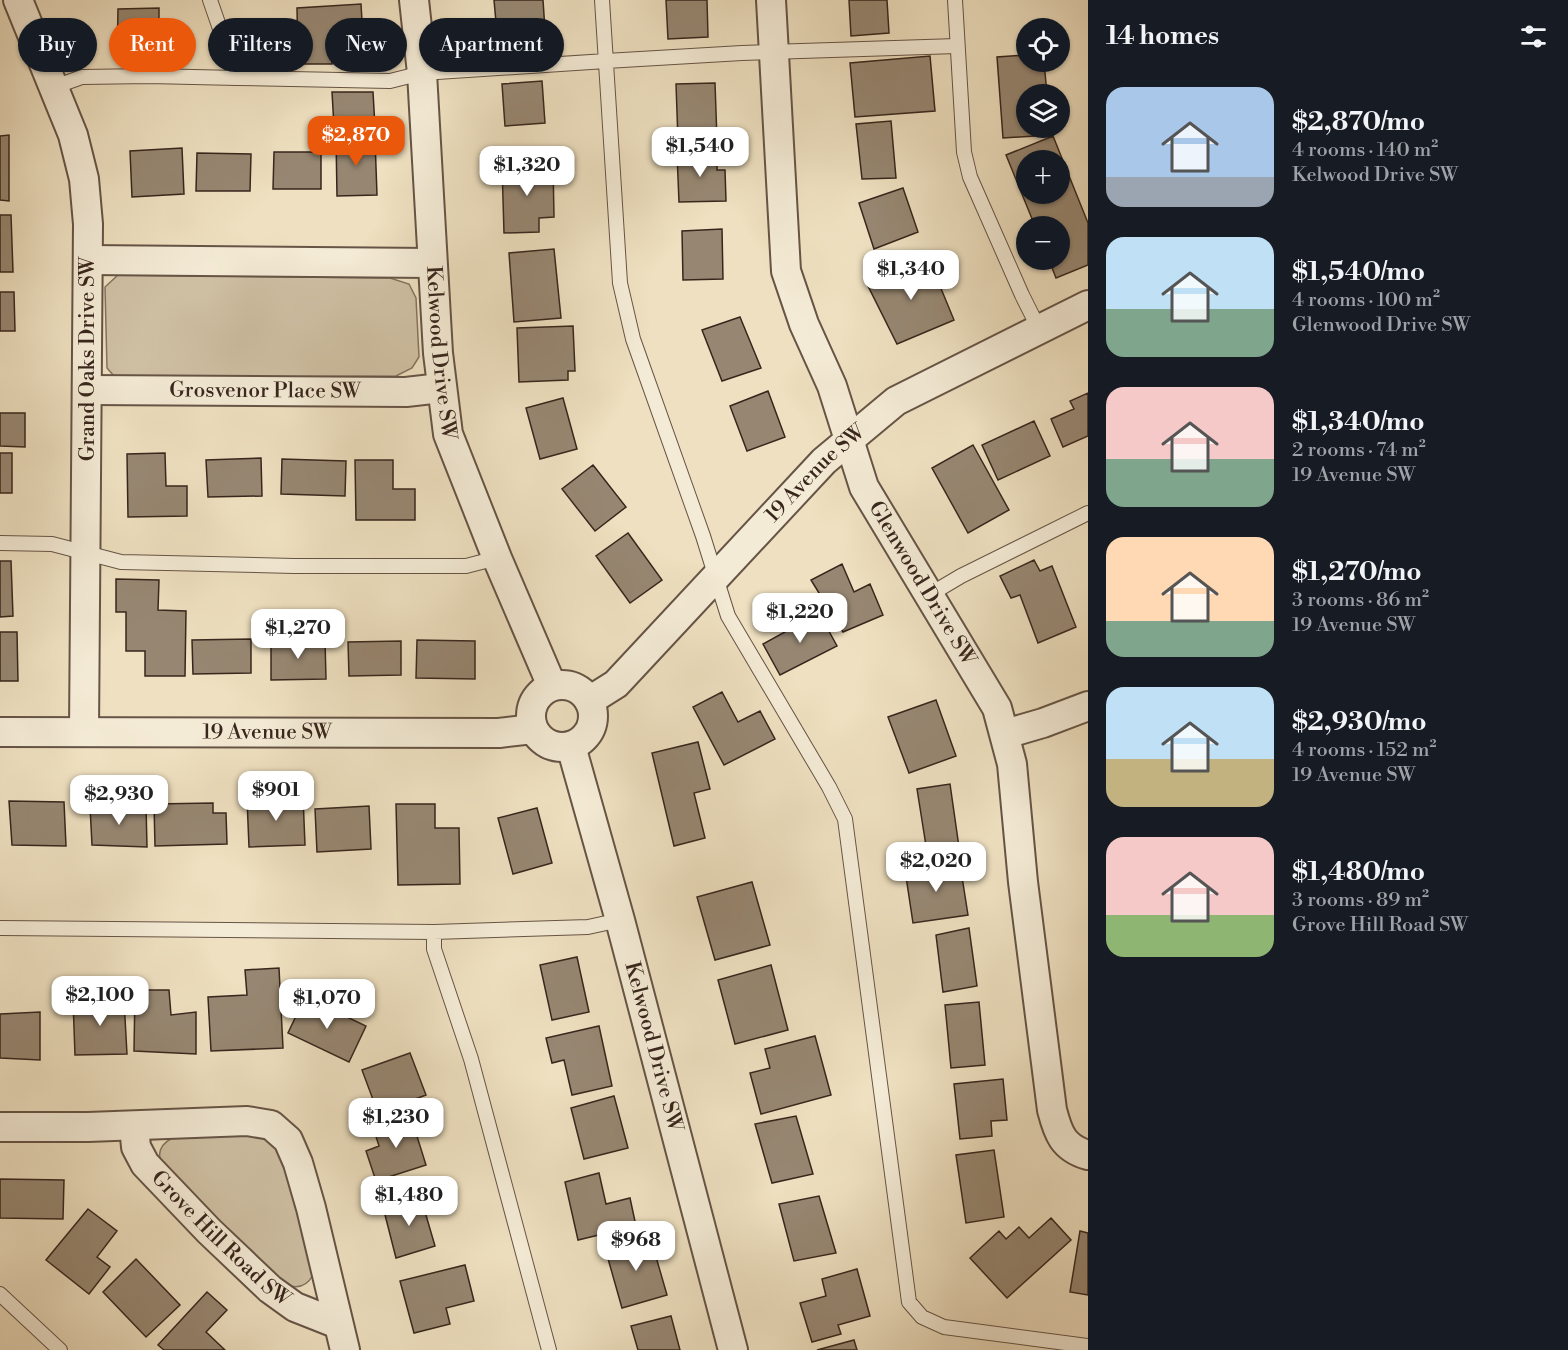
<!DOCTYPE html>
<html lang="en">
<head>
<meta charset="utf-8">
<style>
	body { margin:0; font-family:"Libre Bodoni",serif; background:#20242c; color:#f1f3f6; height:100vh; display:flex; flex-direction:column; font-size:22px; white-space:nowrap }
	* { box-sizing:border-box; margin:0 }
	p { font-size:20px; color:#9ea1a6 }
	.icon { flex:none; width:33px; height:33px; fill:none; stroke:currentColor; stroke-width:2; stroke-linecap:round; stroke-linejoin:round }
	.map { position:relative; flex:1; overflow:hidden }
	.drawer { display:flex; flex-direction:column; background:#171b24; width:480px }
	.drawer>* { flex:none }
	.guide { position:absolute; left:18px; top:18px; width:570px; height:54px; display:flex; gap:12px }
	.fabs { position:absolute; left:1016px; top:18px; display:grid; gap:12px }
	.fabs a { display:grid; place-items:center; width:54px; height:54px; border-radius:50%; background:#171b24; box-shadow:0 2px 4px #0004; font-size:30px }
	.price { position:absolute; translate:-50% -51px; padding:0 14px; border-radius:12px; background:#fff; color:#222; font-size:20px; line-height:39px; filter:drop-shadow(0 2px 3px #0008) }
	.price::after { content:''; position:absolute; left:50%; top:36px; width:18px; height:14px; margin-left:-9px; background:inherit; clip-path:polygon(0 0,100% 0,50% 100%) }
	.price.on { background:#ea580c; color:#fff }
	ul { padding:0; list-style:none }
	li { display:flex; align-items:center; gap:18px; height:150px; padding:0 18px }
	li span { display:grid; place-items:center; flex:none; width:168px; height:120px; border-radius:18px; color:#555 }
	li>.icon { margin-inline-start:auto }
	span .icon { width:72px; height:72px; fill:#fffc; stroke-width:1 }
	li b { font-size:26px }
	h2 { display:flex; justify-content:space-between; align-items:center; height:72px; padding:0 18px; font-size:26px }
	.tag { padding:0 21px; border-radius:27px; background:#171b24; box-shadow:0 2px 4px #0004; font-size:21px; line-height:54px }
	.tag.on { background:#ea580c; color:#fff }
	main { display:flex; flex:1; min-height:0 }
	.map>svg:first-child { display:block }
	.green { fill:#cfc0a4; stroke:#847360; stroke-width:1.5 }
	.building { fill:#978772; stroke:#38261d; stroke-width:1.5; fill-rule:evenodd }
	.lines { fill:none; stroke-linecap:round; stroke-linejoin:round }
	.lane-casing { stroke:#665446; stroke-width:16 }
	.street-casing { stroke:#665446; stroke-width:32 }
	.lane { stroke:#f4ebd6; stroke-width:14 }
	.street { stroke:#f4ebd6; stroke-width:28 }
	.labels { text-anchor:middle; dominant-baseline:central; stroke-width:5; stroke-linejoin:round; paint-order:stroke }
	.street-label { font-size:21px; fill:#38261d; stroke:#f4ebd6 }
</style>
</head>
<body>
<main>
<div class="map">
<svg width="1088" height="1350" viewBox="0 0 1088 1350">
	<rect width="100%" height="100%" fill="#eee0c0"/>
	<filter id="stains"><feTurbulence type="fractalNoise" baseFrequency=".00333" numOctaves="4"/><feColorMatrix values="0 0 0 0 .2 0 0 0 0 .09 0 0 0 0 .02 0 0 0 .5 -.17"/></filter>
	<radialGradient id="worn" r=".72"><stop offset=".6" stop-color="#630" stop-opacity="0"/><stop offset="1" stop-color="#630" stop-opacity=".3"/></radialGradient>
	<path class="green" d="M118,275L390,278L409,284L416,298L419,357L412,368L396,376L122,378L114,376L107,368L105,287Z
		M180,1135H254L271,1142L284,1155L313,1275C307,1286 298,1289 287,1285L166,1173C154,1154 159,1142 180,1135Z"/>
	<path class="building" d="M494,0H543L545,30L497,33Z
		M666,0H707L708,37L668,39Z
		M849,0H887L889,33L851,36Z
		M361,4L363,38L330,42L332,64H298L297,8Z
		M159,8V60H117L118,9Z
		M1026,55V62H1044L1047,94H1026V128H1049L1050,135L1003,138L997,57Z
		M930,56L935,111L855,117L850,63Z
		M542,81L545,123L505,126L502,84Z
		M715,83L717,140L678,141L676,84Z
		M332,92H373L375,127H334Z
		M891,121L896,178L862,179L856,124Z
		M9,135V201L0,200V136Z
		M1053,136L1088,223V265L1056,278L1049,260H1059V226H1035L1006,155ZM1026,160H1059V194H1026Z
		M336,137L375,139L377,195L337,196Z
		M182,148L184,194L132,197L130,151Z
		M274,152H321V189H273Z
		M197,153L251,154L250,191H196Z
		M717,153V170H725L726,201L679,202L677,154Z
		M553,164L554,217L539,218V232L504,233L502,165Z
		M903,188L918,232L874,249L859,203Z
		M0,215H11L13,272H0Z
		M722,229L723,279L683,280L682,231Z
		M554,249L561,318L514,322L509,253Z
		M928,257L954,320L897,344L867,284Z
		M0,292H14L15,331H0Z
		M740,317L761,368L722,381L702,330Z
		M573,326L575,371H568V380L519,382L517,328Z
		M768,391L785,437L747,451L730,406Z
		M1088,393V436L1063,447L1051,419L1074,409L1070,401Z
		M563,398L577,449L540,459L526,408Z
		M0,413H25V447L0,446Z
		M1034,421L1050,456L998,480L982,445Z
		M973,445L1009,510L968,533L932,468Z
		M0,453H12V493H0Z
		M165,453L166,486H187V516L128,517L127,454Z
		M261,458L262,496L208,497L206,460Z
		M282,459L346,461L345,496L281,494Z
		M355,460H393V489H415V520H356Z
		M593,465L626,507L595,531L562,489Z
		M628,533L662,580L630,603L596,556Z
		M1034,560L1040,571L1052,566L1076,627L1038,643L1020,595L1011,598L1000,576Z
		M0,561H11L13,616L0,617Z
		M842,564L854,592L870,584L883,615L843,632L811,580Z
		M116,579L159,580L158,610L186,611L185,676H145V651H126V612H116Z
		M819,613L837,646L780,675L763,644Z
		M0,632H17L18,681H0Z
		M251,639V673L193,674L192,640Z
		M271,640H325L326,679L271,680Z
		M417,640L475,641V679L416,678Z
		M401,641V675L349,676L348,642Z
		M722,692L738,722L760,711L775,739L724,765L693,707Z
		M936,700L956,756L909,773L888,717Z
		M698,742L710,789L694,793L705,838L674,846L652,753Z
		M950,784L959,847L927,852L917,789Z
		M303,796L305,845L249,847L247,799Z
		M9,801L64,802L66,846L12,845Z
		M213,803V813H226L227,844L155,846L154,804Z
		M396,804H435V828H459L460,884L398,885Z
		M146,805L147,847L92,845L90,806Z
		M369,806L371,849L317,852L315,809Z
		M537,808L552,863L513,874L498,818Z
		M960,864L968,915L913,923L905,870Z
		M752,882L770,945L715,960L697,897Z
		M969,928L977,986L943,992L936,935Z
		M577,957L589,1012L552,1020L540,965Z
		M771,965L788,1030L735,1044L718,980Z
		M279,968L283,1048L211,1051L208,997L247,995L245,970Z
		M135,990H169L171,1015L196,1012V1054L134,1051Z
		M305,997L366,1026L349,1062L288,1033Z
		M73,1000H124L127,1054L75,1055Z
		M979,1002L985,1065L951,1068L945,1005Z
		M40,1012V1060L0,1058V1014Z
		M599,1026L612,1086L572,1095L564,1060L552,1063L546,1038Z
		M815,1036L831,1095L761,1114L750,1073L770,1068L765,1049Z
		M410,1053L426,1095L378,1113L362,1070Z
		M1003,1079L1007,1120L991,1121L992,1136L960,1139L954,1084Z
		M614,1096L628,1148L584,1159L571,1108Z
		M410,1114L426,1165L376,1181L366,1151L379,1146L373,1127Z
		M796,1116L813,1174L772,1183L755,1124Z
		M994,1150L1004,1217L966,1223L956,1155Z
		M599,1173L606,1204L630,1198L636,1226L578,1240L565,1182Z
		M0,1179L64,1180L63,1219L0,1218Z
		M819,1196L836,1253L794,1261L779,1204Z
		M421,1198L435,1246L396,1258L383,1207Z
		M88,1209L117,1231L97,1257L110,1267L89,1294L46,1260Z
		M1051,1218L1071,1240L1007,1298L970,1258L999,1231L1006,1239L1019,1227L1029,1238Z
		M1080,1231L1088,1233V1295L1070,1292Z
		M650,1236L667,1295L622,1308L605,1248Z
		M136,1259L180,1305L146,1337L103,1292Z
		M465,1265L474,1301L446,1308L450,1324L414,1333L400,1281Z
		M857,1269L870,1316L838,1325L841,1334L812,1342L800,1303L826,1296L822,1279Z
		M207,1292L227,1310L206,1332L225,1350H164L158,1345Z
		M671,1316L680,1350H638L631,1326Z
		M854,1340L857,1350H817Z"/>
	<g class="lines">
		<defs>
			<path id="lane" d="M602,0L620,283L633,339L703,536L728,616L829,787L845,819L909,1302L922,1317L944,1327L1088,1346
				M955,0L964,152L970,177L1022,295L1039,329
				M237,78L390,81L422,73L606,61L742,53L957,46
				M54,87L82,77L149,76L237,78L210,0
				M0,543L52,544L121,562L294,566H466L497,558
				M929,595L961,576L1088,513
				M0,928L434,932L588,927L620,920
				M434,932V949L471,1059L549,1350
				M0,1294L60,1350"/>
			<g id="street">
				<path d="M18,0L73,135L84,179L88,224L84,731"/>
				<path id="s1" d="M414,0L422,73L438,353L448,434L497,558L552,686"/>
				<path id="s2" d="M771,0L786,271L804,324L832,386L864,487L997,708L1012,764L1023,882L1052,1110C1058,1133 1063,1148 1088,1155"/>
				<path d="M88,260L432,263"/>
				<path id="s3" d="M88,390L406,392L441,388"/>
				<circle cx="562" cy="716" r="31"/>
				<path id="s4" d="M589,701L616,684L824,461L896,401L1088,305"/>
				<path id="s5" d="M0,732L499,733L533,729"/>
				<path d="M1005,734L1043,723L1088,706"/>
				<path id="s6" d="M571,746L620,920L733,1350"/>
				<path id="s7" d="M134,1126L136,1147L145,1164L209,1231L270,1289L295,1307L338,1324"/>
				<path d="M0,1127H88L247,1121L271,1125L288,1140L298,1163L311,1208L345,1350"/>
			</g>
		</defs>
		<use href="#lane" class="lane-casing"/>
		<use href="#street" class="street-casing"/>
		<use href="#lane" class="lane"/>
		<use href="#street" class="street"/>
	</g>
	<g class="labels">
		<g class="street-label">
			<text stroke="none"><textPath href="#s1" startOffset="354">Kelwood Drive SW</textPath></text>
			<text transform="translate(88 359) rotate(-90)">Grand Oaks Drive SW</text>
			<text stroke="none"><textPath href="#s3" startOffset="177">Grosvenor Place SW</textPath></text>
			<text stroke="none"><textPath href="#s4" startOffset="322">19 Avenue SW</textPath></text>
			<text stroke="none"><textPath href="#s2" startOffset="614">Glenwood Drive SW</textPath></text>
			<text stroke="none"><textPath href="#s5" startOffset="267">19 Avenue SW</textPath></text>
			<text stroke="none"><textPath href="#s6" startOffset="312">Kelwood Drive SW</textPath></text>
			<text stroke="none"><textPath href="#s7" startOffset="147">Grove Hill Road SW</textPath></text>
		</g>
	</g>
	<rect width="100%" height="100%" filter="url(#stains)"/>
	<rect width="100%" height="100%" fill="url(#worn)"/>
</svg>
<div class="fabs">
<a><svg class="icon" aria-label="locate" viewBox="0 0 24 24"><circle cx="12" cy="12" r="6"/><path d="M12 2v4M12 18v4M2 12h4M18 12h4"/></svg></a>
<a><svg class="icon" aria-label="layers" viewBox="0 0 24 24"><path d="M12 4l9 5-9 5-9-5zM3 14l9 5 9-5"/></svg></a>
<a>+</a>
<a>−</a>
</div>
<b class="price on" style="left:356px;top:167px">$2,870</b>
<b class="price" style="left:700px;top:178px">$1,540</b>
<b class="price" style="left:527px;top:197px">$1,320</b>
<b class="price" style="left:911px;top:301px">$1,340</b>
<b class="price" style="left:800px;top:644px">$1,220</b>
<b class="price" style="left:298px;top:660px">$1,270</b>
<b class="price" style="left:276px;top:822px">$901</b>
<b class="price" style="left:119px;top:826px">$2,930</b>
<b class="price" style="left:936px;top:893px">$2,020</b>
<b class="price" style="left:100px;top:1027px">$2,100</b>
<b class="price" style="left:327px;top:1030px">$1,070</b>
<b class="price" style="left:396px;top:1149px">$1,230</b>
<b class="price" style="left:409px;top:1227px">$1,480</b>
<b class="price" style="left:636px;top:1272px">$968</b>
<div class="guide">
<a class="tag">Buy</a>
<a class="tag on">Rent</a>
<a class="tag">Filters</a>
<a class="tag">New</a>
<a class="tag">Apartment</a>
</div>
</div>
<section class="drawer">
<h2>14 homes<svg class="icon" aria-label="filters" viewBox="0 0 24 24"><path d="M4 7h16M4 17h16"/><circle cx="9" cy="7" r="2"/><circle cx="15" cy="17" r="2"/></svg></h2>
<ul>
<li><span style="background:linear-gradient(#a9c7e8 75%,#9aa5b1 0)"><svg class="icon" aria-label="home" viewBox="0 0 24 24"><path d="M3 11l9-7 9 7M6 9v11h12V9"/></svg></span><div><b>$2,870/mo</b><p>4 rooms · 140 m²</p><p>Kelwood Drive SW</p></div></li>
<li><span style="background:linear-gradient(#bfe0f5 60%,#7fa58c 0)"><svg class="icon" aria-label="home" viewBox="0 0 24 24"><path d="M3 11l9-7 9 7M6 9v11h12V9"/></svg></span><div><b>$1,540/mo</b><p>4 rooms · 100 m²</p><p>Glenwood Drive SW</p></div></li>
<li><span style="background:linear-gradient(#f6c9c9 60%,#7fa58c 0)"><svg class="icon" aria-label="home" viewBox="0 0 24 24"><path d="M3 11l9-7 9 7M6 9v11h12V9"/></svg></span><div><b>$1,340/mo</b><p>2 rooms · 74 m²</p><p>19 Avenue SW</p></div></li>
<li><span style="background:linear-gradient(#ffd9b3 70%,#7fa58c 0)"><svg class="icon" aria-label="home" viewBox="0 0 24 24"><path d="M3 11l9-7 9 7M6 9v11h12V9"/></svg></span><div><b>$1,270/mo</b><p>3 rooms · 86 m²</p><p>19 Avenue SW</p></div></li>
<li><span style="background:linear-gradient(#bfe0f5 60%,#c2b280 0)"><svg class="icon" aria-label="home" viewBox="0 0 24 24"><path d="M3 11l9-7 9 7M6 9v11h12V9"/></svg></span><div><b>$2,930/mo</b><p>4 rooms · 152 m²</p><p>19 Avenue SW</p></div></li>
<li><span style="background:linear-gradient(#f6c9c9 65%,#8fb573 0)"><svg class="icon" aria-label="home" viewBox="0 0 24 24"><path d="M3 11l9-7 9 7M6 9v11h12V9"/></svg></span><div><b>$1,480/mo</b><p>3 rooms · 89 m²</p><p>Grove Hill Road SW</p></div></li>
</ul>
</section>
</main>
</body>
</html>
